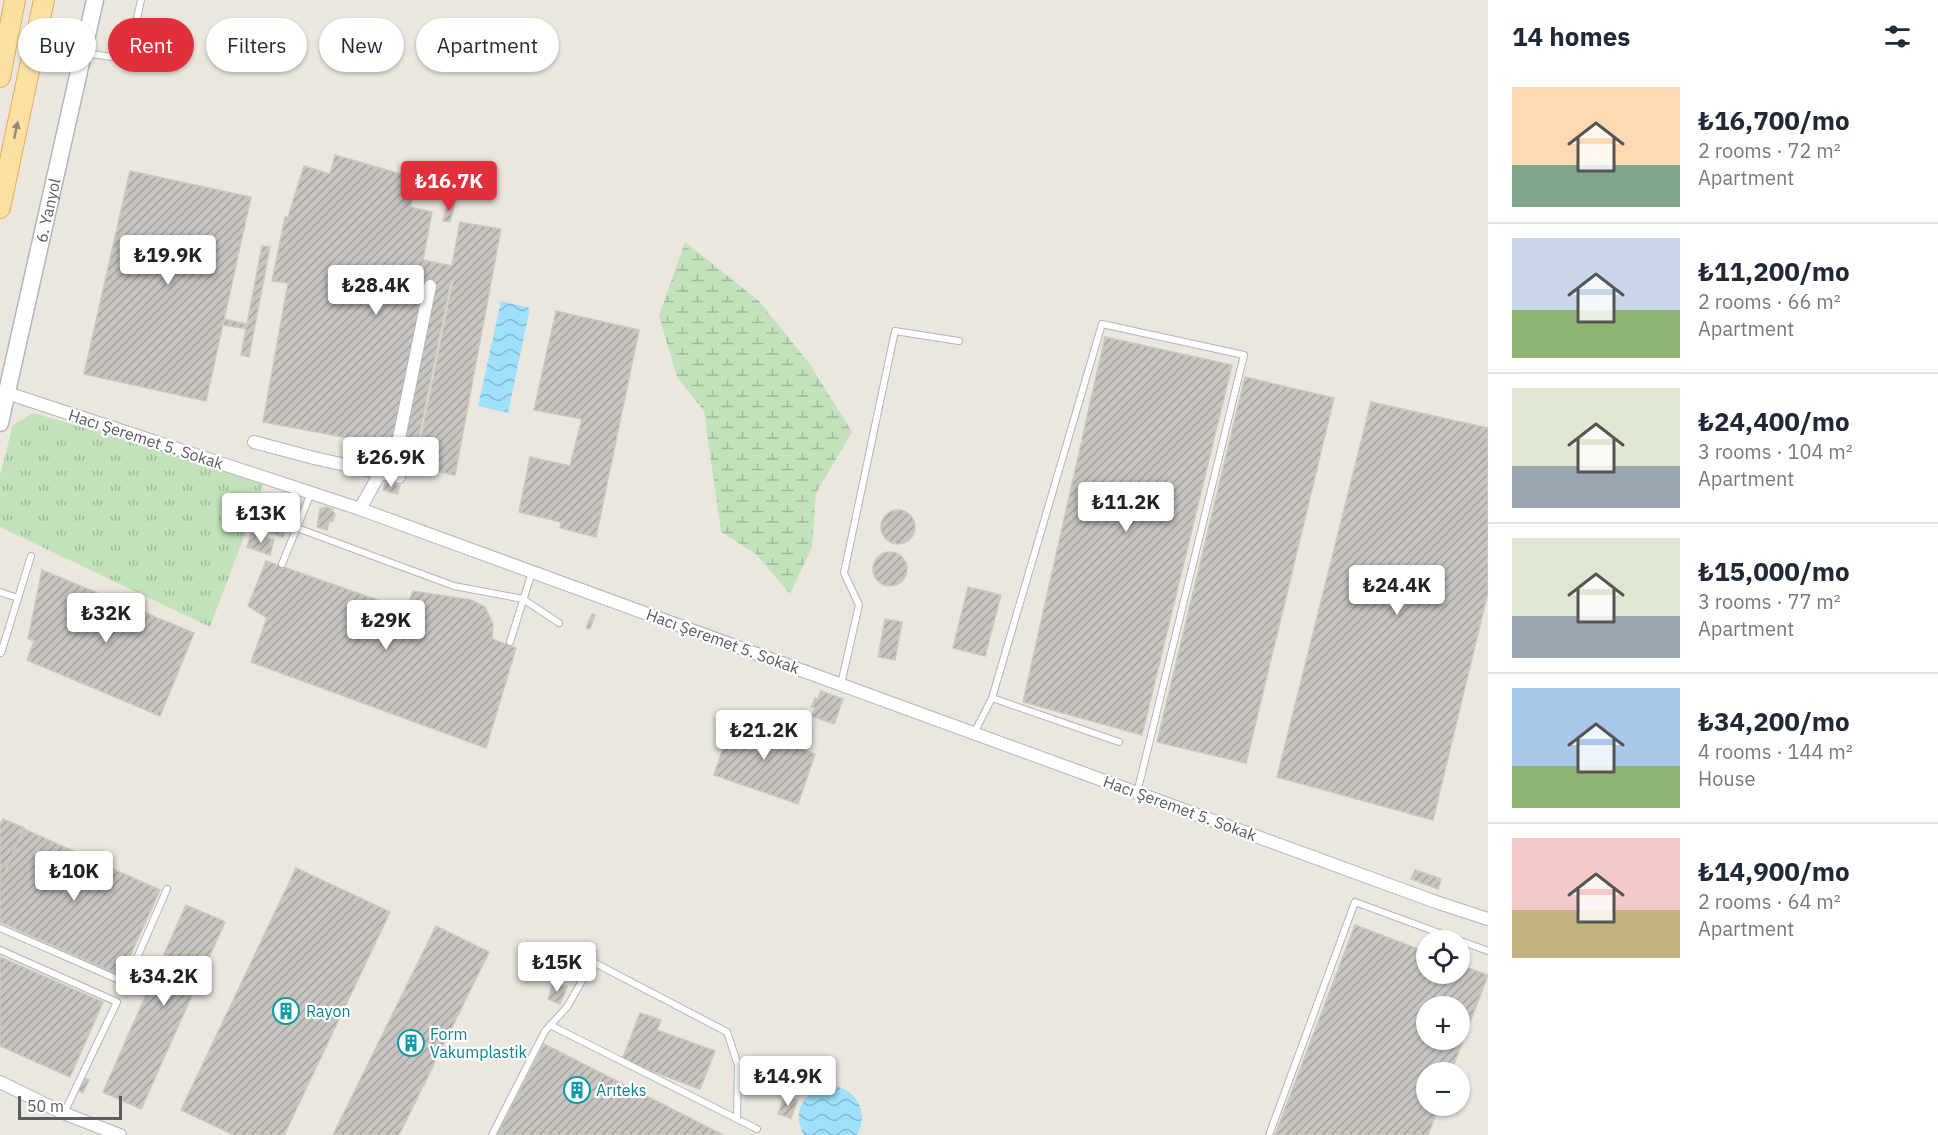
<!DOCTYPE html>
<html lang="en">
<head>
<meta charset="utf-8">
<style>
	body { margin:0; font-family:"IBM Plex Sans",sans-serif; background:#f6f6f7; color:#1f2937; height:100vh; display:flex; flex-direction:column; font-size:22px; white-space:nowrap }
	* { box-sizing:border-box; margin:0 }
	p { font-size:20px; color:#747a83 }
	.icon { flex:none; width:33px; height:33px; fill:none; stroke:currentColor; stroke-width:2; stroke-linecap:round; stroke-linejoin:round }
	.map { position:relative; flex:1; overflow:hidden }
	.drawer { display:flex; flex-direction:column; background:#fff; width:450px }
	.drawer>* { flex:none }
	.top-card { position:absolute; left:18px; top:18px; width:570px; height:54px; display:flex; gap:12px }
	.buttons { position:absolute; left:1416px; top:930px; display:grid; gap:12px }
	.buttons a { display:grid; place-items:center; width:54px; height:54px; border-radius:50%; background:#fff; box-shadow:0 2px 4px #0004; font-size:30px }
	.scale { position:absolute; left:18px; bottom:15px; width:104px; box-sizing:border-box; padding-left:6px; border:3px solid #585d60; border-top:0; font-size:16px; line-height:21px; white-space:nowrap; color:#585d60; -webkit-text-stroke:4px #fff; paint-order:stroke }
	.price { position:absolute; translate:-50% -51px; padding:0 14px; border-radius:6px; background:#fff; color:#222; font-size:20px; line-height:39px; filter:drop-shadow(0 2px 3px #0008) }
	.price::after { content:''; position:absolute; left:50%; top:36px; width:18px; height:14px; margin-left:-9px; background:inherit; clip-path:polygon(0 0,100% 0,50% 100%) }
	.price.current { background:#e12f3c; color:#fff }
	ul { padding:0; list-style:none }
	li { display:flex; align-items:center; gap:18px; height:150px; padding:0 24px }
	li+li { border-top:2px solid #e0e1e3 }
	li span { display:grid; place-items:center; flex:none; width:168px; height:120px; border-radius:0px; color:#555 }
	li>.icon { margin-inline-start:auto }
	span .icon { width:72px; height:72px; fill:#fffc; stroke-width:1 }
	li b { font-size:26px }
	h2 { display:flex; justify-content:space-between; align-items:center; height:72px; padding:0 24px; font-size:26px }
	.chip { padding:0 21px; border-radius:27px; background:#fff; box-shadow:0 2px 4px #0004; font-size:21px; line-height:54px }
	.chip.current { background:#e12f3c; color:#fff }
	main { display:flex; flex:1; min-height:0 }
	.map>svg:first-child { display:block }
	.grass { fill:url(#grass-tufts) }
	.wetland { fill:url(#wetland-marsh) }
	.water { fill:url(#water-waves) }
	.building { fill:url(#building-hatch); stroke:#cfc7be; stroke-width:1.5; fill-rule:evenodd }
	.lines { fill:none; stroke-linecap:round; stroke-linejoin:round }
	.service-casing { stroke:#b2b6ba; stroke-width:8 }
	.minor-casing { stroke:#b2b6ba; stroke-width:14 }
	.secondary-casing { stroke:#b1b6ba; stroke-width:19 }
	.primary-casing { stroke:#ebac58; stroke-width:22 }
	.service { stroke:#fff; stroke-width:6 }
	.minor { stroke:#fff; stroke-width:12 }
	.secondary { stroke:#fff; stroke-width:16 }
	.primary { stroke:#fbe0a4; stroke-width:20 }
	.oneway { fill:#918b78 }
	.labels { text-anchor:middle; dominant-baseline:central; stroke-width:4.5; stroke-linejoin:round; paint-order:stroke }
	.street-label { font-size:16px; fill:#585d60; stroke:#fff }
	.culture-label { font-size:16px; fill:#0d838f; stroke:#fff; text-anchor:start }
</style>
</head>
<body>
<main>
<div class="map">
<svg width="1488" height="1135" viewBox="0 0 1488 1135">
	<defs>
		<pattern id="grass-tufts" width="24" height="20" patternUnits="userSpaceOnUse" patternTransform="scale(1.5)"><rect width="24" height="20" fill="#c2e2bc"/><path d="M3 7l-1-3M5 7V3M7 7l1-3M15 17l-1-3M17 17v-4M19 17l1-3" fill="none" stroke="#a0ba9c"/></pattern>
		<pattern id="wetland-marsh" width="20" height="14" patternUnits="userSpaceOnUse" patternTransform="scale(1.5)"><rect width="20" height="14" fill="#c2e2bc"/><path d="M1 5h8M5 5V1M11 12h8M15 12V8" fill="none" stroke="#a0ba9c"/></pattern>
		<pattern id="water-waves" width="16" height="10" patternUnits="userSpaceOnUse" patternTransform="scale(1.5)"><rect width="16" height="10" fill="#9fe1fb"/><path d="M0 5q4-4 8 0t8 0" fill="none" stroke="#84bacf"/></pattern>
		<pattern id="building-hatch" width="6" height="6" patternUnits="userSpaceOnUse" patternTransform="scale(1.5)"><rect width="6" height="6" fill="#c8c4bf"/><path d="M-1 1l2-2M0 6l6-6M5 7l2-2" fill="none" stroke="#a5a29f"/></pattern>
	</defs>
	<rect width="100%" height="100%" fill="#ebe7df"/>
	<path class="grass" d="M33,413L133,441L264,483L210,627L0,527V475L13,425Z"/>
	<path class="wetland" d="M685,242L759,301L809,363L852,432L816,493L812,547L790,594L756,554L721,532L704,411L677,377L659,316Z"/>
	<path class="water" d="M501,301L530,308L508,413L478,406Z
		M829,1085C856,1088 870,1111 857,1135H804C791,1112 804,1090 829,1085Z"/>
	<path class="building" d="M335,155L418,179L410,207L432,212L423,260L452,266L460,222L501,229L455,475L415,467L453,281H451L416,451L263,422L288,283L272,281L285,217H288L304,166L330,174Z
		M130,171L251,197L206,401L84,374Z
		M448,201L455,202L450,222L443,221Z
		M262,246L270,247L249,357L241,355Z
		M556,311L639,330L596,537L560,528L561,522L519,512L530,457L570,466L582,419L534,410Z
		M224,319L247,324L246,329L223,325Z
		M1105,337L1232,365L1142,735L1023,702Z
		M1245,377L1334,398L1246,763L1157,742Z
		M1371,402L1488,428V592L1433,820L1277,777Z
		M386,481L400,486L397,494L383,490Z
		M267,507L291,515L283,537L260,529Z
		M326,507L332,509L335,514L333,521L329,522L327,530L317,527L320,509Z
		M881 527a17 17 0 1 1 34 0a17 17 0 1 1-34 0Z
		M251,533L274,540L270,555L247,547Z
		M873 569a17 17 0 1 1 34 0a17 17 0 1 1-34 0Z
		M266,561L406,610L413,591L471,600L485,607L493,624L492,639L516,648L486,748L251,662L267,618L248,606Z
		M42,570L194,633L160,716L27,660L34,641L28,639Z
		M968,587L1001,595L985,656L953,648Z
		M592,614L595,615L590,629L586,628Z
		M885,619L902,622L895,660L878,657Z
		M821,691L843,699L834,724L812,716L815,708L811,707L815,698L818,699Z
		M739,715L789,735L785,744L815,754L798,804L714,775L731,725L735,726Z
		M3,819L24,828L0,882V825Z
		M24,829L160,890L121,976L0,922V882Z
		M296,868L390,912L284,1135H234L181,1110Z
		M1415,870L1441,879L1438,889L1411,879Z
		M186,905L225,922L141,1109L103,1092Z
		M1355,925L1426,952V974H1460V965L1488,975L1451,1072H1426V1106H1439L1428,1135H1275ZM1426,1006H1460V1040H1426Z
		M436,926L489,952L399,1135H333Z
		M567,954L582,961L573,980L559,973Z
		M0,957L103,1002L70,1077L0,1046Z
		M554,982L567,987L560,1004L548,999Z
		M640,1013L661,1020L657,1030L715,1051L700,1089L622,1060Z
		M544,1044L723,1135H497Z
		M758,1064L783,1069L779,1087L754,1082Z
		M84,1078L89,1080L83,1093L78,1090Z
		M785,1096L798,1100L791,1118L778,1114Z"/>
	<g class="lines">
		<defs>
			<path id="service" d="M83,53L128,59L141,0
				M297,528L454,586L523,599L559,623
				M282,564L311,493
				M0,592L18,598
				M510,642L532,572
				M1,653L31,556
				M841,684L859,605L844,573L895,331L959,341
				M992,698L1119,742
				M974,733L992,698L1102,324L1244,355L1137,793
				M0,928L126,983L167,889
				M0,950L117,1002L64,1113
				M550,1025L757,1129
				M492,1135L545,1031L567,1007L593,962L727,1032L738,1065L737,1118
				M1269,1135L1355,902L1488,951"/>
			<path id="minor" d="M7,393L360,509L1436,902L1488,919
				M254,442L314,458L399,477
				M360,509L380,473L397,448L430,286
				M0,1082L63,1113L120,1135"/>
			<g id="secondary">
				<path id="s1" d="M0,423L95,0"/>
			</g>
			<path id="primary" d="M0,77L15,0
				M0,208L44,0"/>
		</defs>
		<use href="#service" class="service-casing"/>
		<use href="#minor" class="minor-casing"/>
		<use href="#secondary" class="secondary-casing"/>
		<use href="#primary" class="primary-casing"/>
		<use href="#service" class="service"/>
		<use href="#minor" class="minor"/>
		<use href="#secondary" class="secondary"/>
		<use href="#primary" class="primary"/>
	</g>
	<defs><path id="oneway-solid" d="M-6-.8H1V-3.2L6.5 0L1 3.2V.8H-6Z" transform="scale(1.5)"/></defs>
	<use class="oneway" href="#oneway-solid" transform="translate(16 130) rotate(-78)"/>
	<defs>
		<symbol id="building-ring" viewBox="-11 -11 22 22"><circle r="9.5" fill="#fff" stroke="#0f9aa8" stroke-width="1.5"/><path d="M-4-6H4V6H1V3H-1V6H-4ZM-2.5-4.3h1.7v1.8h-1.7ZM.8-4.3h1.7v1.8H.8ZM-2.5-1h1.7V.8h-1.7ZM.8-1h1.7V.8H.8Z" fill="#0f9aa8"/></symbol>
	</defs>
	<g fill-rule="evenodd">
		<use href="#building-ring" x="271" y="996" width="30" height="30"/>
		<use href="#building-ring" x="396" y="1028" width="30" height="30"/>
		<use href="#building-ring" x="562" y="1075" width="30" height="30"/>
	</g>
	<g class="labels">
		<g class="street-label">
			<text stroke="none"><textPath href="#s1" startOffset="218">6. Yanyol</textPath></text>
			<text transform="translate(146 439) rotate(18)">Hacı Şeremet 5. Sokak</text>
			<text transform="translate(723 641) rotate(20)">Hacı Şeremet 5. Sokak</text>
			<text transform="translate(1180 808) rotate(20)">Hacı Şeremet 5. Sokak</text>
		</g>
		<g class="culture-label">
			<text x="306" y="1011">Rayon</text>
			<text x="430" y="1034">Form<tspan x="430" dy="18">Vakumplastik</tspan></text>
			<text x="596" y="1090">Arıteks</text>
		</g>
	</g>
</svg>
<div class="buttons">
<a><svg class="icon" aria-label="locate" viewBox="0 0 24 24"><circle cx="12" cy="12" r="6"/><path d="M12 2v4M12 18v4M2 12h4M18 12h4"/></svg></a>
<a>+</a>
<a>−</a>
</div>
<div class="scale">50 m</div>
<b class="price current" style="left:449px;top:212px">₺16.7K</b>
<b class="price" style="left:168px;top:286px">₺19.9K</b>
<b class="price" style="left:376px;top:316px">₺28.4K</b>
<b class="price" style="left:391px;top:488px">₺26.9K</b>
<b class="price" style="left:1126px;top:533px">₺11.2K</b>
<b class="price" style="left:261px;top:544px">₺13K</b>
<b class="price" style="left:1397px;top:616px">₺24.4K</b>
<b class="price" style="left:106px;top:644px">₺32K</b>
<b class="price" style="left:386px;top:651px">₺29K</b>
<b class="price" style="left:764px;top:761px">₺21.2K</b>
<b class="price" style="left:74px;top:902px">₺10K</b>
<b class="price" style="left:557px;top:993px">₺15K</b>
<b class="price" style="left:164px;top:1007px">₺34.2K</b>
<b class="price" style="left:788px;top:1107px">₺14.9K</b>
<div class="top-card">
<a class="chip">Buy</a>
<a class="chip current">Rent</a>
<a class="chip">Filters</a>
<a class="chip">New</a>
<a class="chip">Apartment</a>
</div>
</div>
<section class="drawer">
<h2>14 homes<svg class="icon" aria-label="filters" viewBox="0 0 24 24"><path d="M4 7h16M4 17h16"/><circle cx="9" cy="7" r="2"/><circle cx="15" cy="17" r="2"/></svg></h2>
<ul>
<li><span style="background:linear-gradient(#ffd9b3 65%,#7fa58c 0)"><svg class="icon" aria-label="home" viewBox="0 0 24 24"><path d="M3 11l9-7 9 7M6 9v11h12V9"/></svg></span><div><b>₺16,700/mo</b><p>2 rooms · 72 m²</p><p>Apartment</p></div></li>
<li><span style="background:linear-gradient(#c9d6e8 60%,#8fb573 0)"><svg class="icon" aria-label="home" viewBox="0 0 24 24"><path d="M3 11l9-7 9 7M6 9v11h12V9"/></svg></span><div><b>₺11,200/mo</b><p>2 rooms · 66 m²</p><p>Apartment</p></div></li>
<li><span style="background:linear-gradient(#dfe7d0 65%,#9aa5b1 0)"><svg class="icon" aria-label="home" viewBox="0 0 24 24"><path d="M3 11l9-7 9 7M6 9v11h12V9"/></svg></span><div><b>₺24,400/mo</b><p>3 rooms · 104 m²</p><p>Apartment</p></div></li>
<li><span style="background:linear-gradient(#dfe7d0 65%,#9aa5b1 0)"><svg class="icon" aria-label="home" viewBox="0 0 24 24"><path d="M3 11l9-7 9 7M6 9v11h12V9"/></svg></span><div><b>₺15,000/mo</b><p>3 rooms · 77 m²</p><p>Apartment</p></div></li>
<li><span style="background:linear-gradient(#a9c7e8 65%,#8fb573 0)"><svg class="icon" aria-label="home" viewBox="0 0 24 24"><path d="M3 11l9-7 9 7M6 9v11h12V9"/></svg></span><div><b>₺34,200/mo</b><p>4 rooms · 144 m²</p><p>House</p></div></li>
<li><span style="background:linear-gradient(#f6c9c9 60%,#c2b280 0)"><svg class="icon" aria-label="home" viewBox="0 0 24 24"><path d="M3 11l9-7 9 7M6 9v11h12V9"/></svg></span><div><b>₺14,900/mo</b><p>2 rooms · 64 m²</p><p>Apartment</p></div></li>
</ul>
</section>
</main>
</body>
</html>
